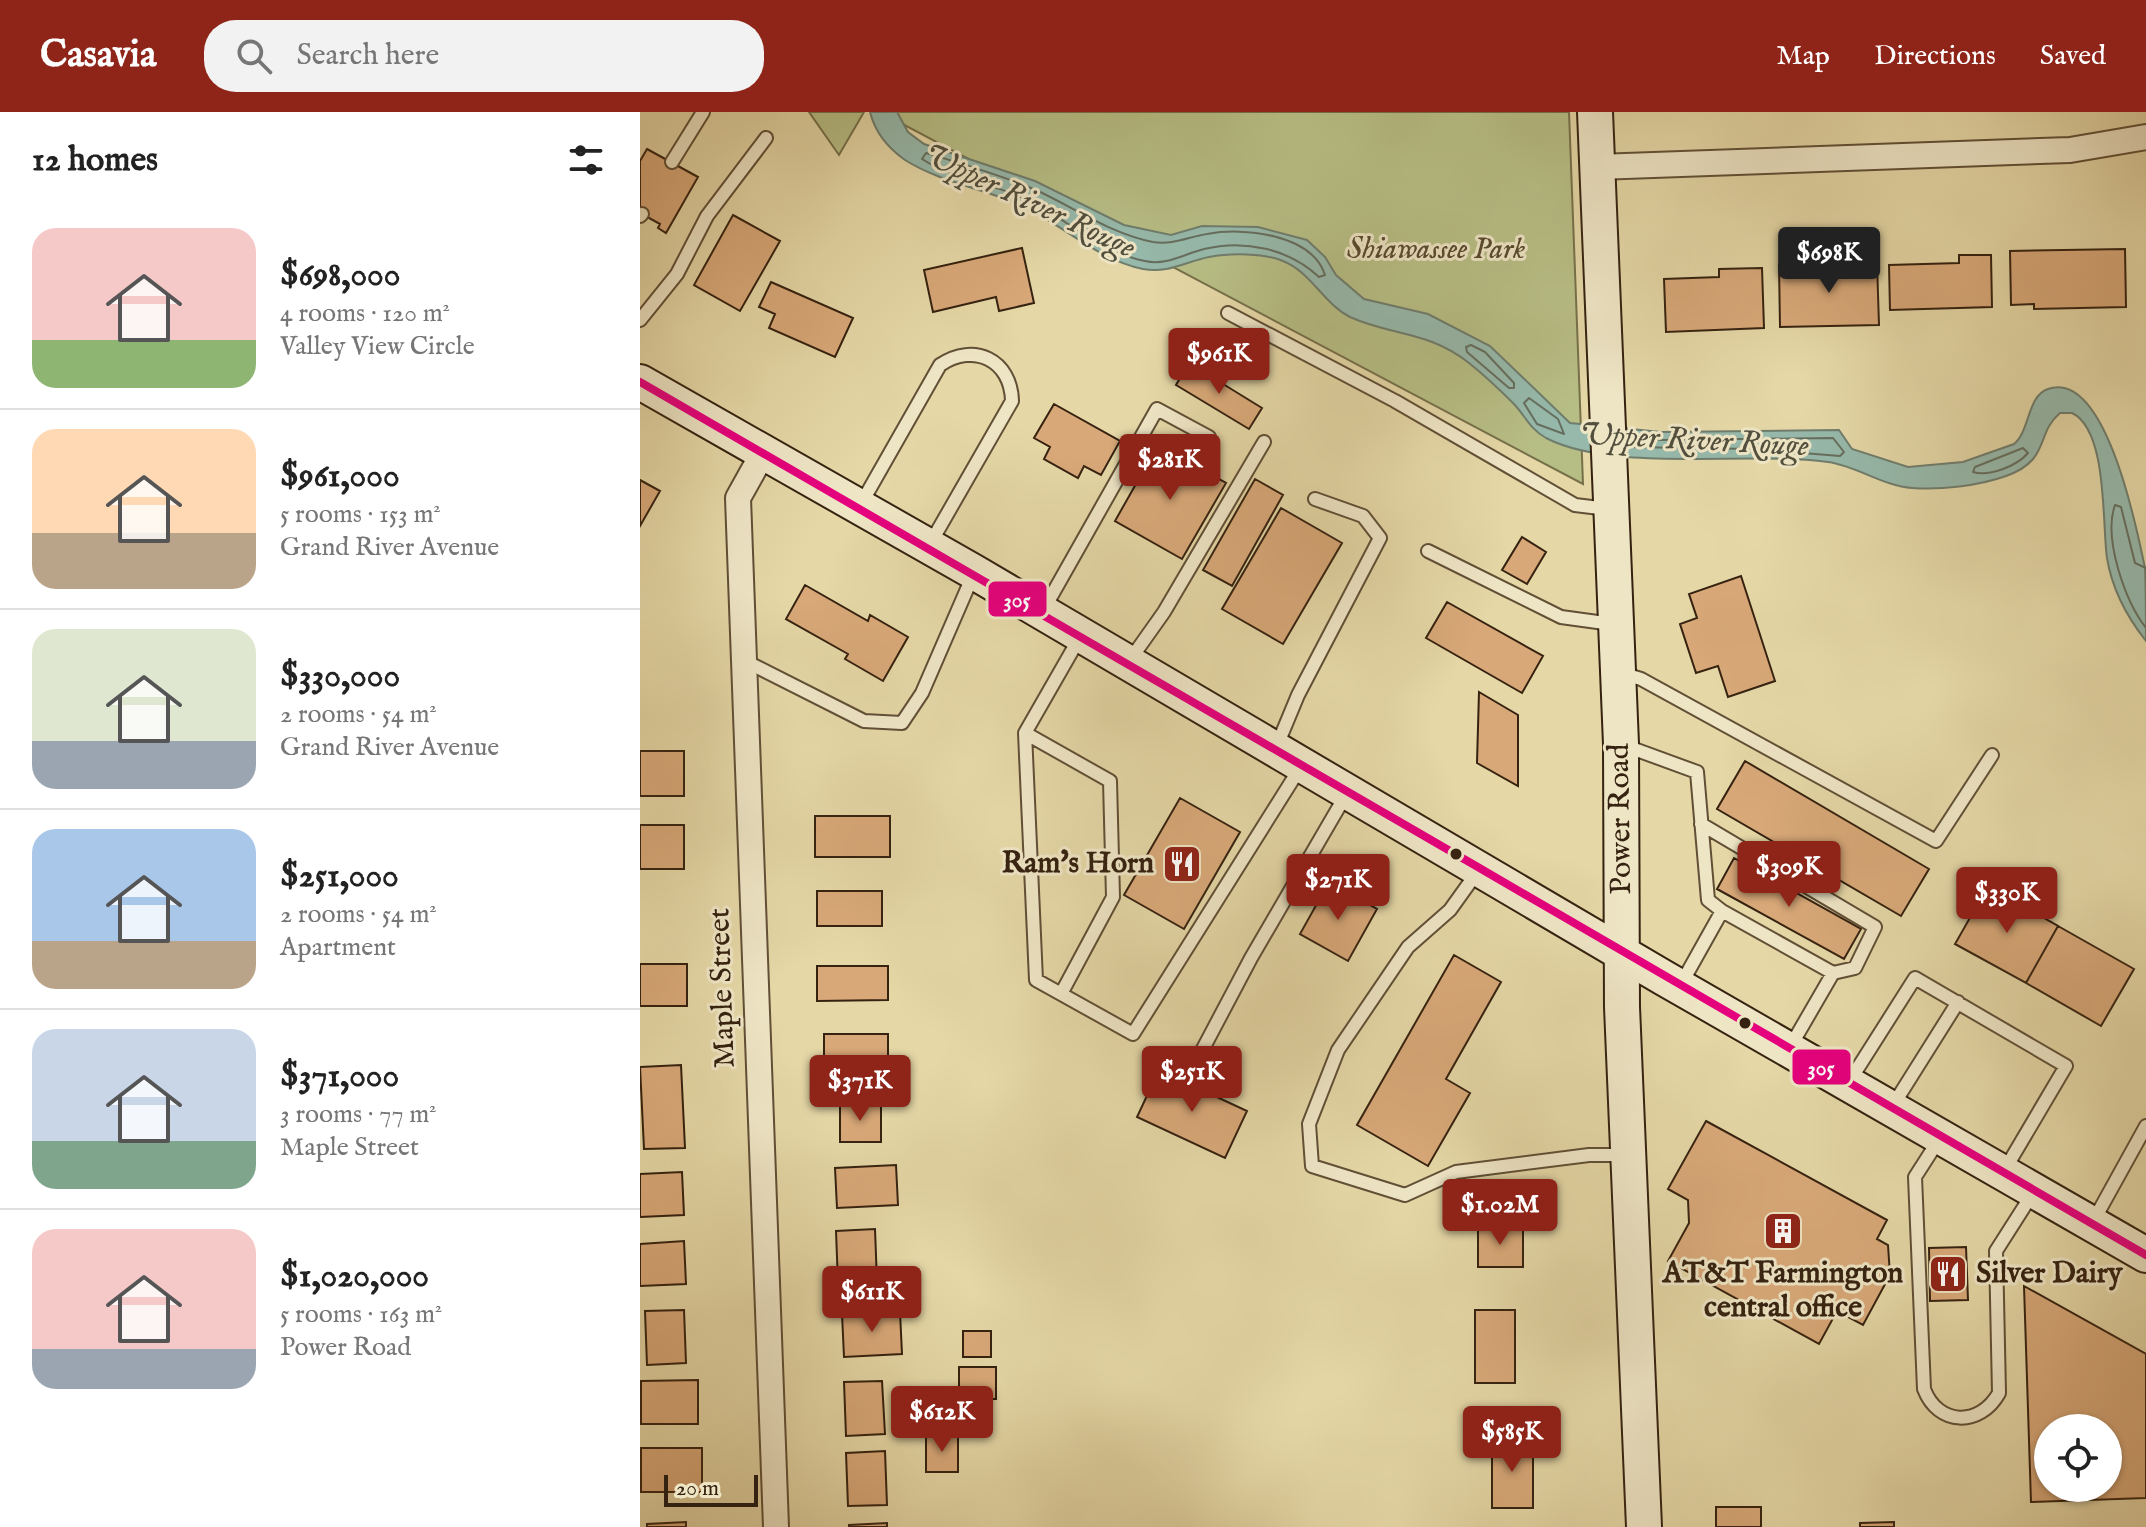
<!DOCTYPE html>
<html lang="en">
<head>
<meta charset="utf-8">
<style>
	body { margin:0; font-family:"IM FELL English",serif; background:#f2f2f2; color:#222; height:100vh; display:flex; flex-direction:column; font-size:30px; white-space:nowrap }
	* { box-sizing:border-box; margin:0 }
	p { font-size:26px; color:#767676 }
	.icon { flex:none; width:44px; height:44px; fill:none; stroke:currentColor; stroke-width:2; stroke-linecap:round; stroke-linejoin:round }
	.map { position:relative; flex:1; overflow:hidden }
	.panel { display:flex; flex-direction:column; background:#fff; width:640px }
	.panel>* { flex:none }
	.buttons { position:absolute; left:1394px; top:1302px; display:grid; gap:16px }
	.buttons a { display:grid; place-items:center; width:88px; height:88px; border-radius:50%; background:#fff; box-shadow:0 2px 6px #0004; font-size:40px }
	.scale { position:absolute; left:24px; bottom:20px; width:94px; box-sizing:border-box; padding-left:8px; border:4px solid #352210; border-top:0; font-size:22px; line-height:28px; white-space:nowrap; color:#352210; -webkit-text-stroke:6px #eee5c5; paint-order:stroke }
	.price { position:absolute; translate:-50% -68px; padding:0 18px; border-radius:8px; background:#8f2418; color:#fff; font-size:26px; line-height:52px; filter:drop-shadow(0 2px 4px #0008) }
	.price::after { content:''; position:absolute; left:50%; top:48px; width:24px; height:18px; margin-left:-12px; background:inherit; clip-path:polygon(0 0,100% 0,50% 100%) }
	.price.current { background:#222; color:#fff }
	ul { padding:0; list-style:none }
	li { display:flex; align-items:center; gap:24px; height:200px; padding:0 32px }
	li+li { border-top:2px solid #e0e0e0 }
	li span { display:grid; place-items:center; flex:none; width:224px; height:160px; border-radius:24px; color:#555 }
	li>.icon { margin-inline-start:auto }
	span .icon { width:96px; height:96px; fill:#fffc; stroke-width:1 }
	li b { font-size:34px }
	h2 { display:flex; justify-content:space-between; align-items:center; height:96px; padding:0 32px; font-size:34px }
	header { display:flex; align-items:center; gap:48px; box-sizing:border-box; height:112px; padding:0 40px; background:#8f2418; color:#fff }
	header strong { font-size:38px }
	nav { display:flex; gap:44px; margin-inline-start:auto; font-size:28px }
	.search { width:560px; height:72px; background:#f2f2f2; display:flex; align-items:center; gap:20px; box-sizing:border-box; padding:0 28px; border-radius:32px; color:#767676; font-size:30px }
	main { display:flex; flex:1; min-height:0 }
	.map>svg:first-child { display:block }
	.green { fill:#b7be85; stroke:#76704a; stroke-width:2 }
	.water { fill:#96b9ab; stroke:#6f7d6d; stroke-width:2 }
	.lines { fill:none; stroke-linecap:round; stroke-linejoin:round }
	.shore { stroke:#666e5e; stroke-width:2 }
	.building { fill:#d8a878; stroke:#352210; stroke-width:2; fill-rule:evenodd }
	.lane-casing { stroke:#614f36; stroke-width:16 }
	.street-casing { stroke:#614f36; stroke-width:28 }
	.secondary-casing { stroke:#352210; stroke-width:38 }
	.lane { stroke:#eee5c5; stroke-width:12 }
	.street { stroke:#eee5c5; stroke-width:24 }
	.secondary { stroke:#eee5c5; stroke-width:34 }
	.bus-1-casing { stroke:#eee5c5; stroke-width:14 }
	.bus-1 { stroke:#e5007d; stroke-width:8 }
	.bus-dot { fill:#352210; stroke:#eee5c5; stroke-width:3 }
	.labels { text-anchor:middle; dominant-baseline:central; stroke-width:6; stroke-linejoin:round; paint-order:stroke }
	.park-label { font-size:30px; font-style:italic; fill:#56492d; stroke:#eee5c5 }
	.street-label { font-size:30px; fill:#352210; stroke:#eee5c5 }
	.poi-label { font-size:30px; font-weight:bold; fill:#352210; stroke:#eee5c5; text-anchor:end }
	.water-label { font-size:32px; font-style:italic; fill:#524f3e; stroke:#eee5c5 }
	.line-badge { stroke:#eee5c5; stroke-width:3 }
	.badge-label { font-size:22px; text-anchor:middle; font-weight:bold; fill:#fff }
</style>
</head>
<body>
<header>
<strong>Casavia</strong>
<div class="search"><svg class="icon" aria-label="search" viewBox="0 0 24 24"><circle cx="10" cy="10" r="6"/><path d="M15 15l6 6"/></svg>Search here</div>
<nav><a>Map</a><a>Directions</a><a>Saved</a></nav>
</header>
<main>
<section class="panel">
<h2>12 homes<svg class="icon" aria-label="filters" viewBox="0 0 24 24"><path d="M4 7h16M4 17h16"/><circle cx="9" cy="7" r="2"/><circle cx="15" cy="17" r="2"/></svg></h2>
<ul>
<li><span style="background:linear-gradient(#f6c9c9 70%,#8fb573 0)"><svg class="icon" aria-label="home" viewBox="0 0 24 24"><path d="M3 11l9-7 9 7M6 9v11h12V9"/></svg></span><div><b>$698,000</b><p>4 rooms · 120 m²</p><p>Valley View Circle</p></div></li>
<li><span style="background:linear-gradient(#ffd9b3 65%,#b9a48a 0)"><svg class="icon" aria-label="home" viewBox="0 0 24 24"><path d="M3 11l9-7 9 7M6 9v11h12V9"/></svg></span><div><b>$961,000</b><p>5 rooms · 153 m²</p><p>Grand River Avenue</p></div></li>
<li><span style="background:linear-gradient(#dfe7d0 70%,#9aa5b1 0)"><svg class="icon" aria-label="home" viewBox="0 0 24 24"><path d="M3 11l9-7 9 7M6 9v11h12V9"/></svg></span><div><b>$330,000</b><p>2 rooms · 54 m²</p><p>Grand River Avenue</p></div></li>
<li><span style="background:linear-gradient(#a9c7e8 70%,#b9a48a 0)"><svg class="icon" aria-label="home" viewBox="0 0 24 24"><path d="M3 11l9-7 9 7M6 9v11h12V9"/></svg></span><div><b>$251,000</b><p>2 rooms · 54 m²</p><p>Apartment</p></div></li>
<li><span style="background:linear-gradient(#c9d6e8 70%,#7fa58c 0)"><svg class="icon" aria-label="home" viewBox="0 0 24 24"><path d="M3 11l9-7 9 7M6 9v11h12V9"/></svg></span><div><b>$371,000</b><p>3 rooms · 77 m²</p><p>Maple Street</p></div></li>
<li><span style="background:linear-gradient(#f6c9c9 75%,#9aa5b1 0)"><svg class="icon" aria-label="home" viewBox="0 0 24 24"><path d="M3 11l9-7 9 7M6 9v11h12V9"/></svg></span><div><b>$1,020,000</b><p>5 rooms · 163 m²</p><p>Power Road</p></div></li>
</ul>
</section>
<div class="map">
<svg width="1506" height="1415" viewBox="0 0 1506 1415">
	<rect width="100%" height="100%" fill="#e5d7a6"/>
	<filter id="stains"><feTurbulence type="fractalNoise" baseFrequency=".0025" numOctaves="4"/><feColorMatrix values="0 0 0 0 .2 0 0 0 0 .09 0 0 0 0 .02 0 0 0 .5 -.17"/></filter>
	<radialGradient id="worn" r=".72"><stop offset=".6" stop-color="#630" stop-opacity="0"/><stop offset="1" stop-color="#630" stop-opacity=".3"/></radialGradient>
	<path class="green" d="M169,0H224L199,43Z
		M240,0H929L943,372Z"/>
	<path class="water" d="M230,0H257L268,20L284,32L395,69L484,113L531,123L562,114L618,115L667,128L685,145L696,163L724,187L788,202L850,234L930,311L1021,320L1199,318L1212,337L1268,355L1323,350L1374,332C1390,319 1387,284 1408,277C1466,257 1497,418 1505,456C1506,478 1506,506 1506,529C1487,505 1472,477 1467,446C1462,413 1468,318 1432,301H1420C1395,322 1411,348 1366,364C1338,374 1301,378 1272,376C1243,374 1217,354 1188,350C1108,339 974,361 906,326C890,317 886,305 874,292C860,278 844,263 829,251C789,219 752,224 710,205C684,192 671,160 643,149C624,141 590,141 569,145C547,149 528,162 503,157C457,148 420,110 378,92C341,76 300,70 265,48C248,36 235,20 230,0Z"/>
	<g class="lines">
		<path class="shore" d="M286,41C323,52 361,63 396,78C435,96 471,122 513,130C533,133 548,125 567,122C603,115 672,122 685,163L679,165C649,137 605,127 564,137C544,142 526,154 505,149C462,141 424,105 385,87C352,71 313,67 282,47Z
			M831,233L845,240L874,271V276H869L827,240L826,235Z
			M889,286L918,307L924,322L897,312L884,291Z
			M987,324L1021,328L1193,326L1204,340L1200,344L1114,337L988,335
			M1383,336L1388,341C1377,354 1349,365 1333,360L1335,355Z
			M1506,456L1495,451L1481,395L1475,393C1463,426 1485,489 1506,516"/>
	</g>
	<path class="building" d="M7,37L58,65L26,121L18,116L20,112L0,101V49Z
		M93,103L140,129L100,199L54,173Z
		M382,136L394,191L359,199L356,185L293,200L284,158Z
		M1485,137L1486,195L1394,197V192L1371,193L1370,139Z
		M1319,143H1351L1352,195L1250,198L1249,153L1319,151Z
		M1237,151L1239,213L1140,215L1139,153Z
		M1122,156L1124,216L1026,220L1024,167L1079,165V157Z
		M131,170L213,206L195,245L129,216L135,202L119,195Z
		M549,251L622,296L609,317L536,273Z
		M414,292L480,329L461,363L444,354L438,366L404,347L410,335L394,326Z
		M518,333L586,371L542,447L475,409Z
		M615,367L643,383L592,474L563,458Z
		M0,368L20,379L0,414Z
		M641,396L702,431L643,532L582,497Z
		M882,425L906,440L887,472L862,458Z
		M1101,464L1135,569L1088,585L1078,554L1056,561L1040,512L1057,506L1049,482Z
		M165,473L228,509L230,503L268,525L243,569L205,547L208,542L146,507Z
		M807,490L903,544L882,581L786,526Z
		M839,580L878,603V674L837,651Z
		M0,639H44V684H0Z
		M1105,649L1289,757L1261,804L1077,697Z
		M540,686L600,720L544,817L484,783Z
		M175,704H250V745H175Z
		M0,713H44V757H0Z
		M1094,746L1221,817L1204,847L1077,777Z
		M689,770L737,797L708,849L660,822Z
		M1348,774L1418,814L1386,871L1315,832Z
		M177,779H242V814H177Z
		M1418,814L1494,857L1461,914L1386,871Z
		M814,843L861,870L806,967L830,981L788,1054L717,1013Z
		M0,852H47V894H0Z
		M177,854H248V888L177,889Z
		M184,922H248V960H184Z
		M41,953L45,1036L4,1037L0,955Z
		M519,958L607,999L585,1046L497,1005Z
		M200,992H241V1030H200Z
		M1066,1009L1247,1108L1237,1127L1248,1133L1250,1163L1223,1213L1197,1199L1179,1232L1028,1149L1049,1111L1048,1088L1028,1077Z
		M256,1053L258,1093L197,1096L195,1056Z
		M42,1060L44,1103L0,1105V1062Z
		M838,1115H883V1155H838Z
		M235,1117L237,1170L198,1172L196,1119Z
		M44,1129L46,1172L0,1174V1132Z
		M1326,1135L1328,1188L1290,1189L1289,1136Z
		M1384,1174L1506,1242V1386L1391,1390ZM1408,1316H1468V1376H1408Z
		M44,1198L46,1251L7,1253L5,1199Z
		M835,1198H875V1271H835Z
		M260,1200L262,1242L204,1245L202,1202Z
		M323,1219H351V1245H323Z
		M319,1255H356V1287H319Z
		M58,1268V1312H1V1269Z
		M242,1269L245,1322L206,1324L204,1270Z
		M286,1325H318V1360H286Z
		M852,1329H893V1396H852Z
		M1,1336H62V1380H1Z
		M245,1339L247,1393L208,1394L206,1341Z
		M1076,1395H1121V1415H1076Z
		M46,1410V1415H7V1412Z
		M1254,1410V1415H1220V1411Z
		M247,1411V1415H209V1413Z"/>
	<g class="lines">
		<defs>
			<path id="lane" d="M32,50L63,0
				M0,104L2,102
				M588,201L755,289L935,393L968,397
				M0,208L37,162L67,104L126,26
				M221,392L300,253C334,230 371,248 372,289L290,432
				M788,439L921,505L972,512
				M404,497L517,297L569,325
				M440,525L385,621L396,868L493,922L660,656
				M490,548L524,500L624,330
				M105,549L224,609L262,611L282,581L334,461
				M981,561L1001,567L1296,729L1352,643
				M385,621L470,669L473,785L421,882
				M983,633L1057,660L1068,788L1082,799
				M636,636L658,583L740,426L723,404L675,387
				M1061,712L1235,815L1215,856L1193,861
				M838,759L810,798L768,835L698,938L669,1012L672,1054L765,1083L816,1060L949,1043H985
				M1040,874L1082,799L1193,861L1149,937
				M555,952L611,846L707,681
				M1209,970L1275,866L1426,954L1364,1059
				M1252,995L1318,890
				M1300,1026L1275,1065L1284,1277C1298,1314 1340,1315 1359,1281L1356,1139L1393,1081
				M1454,1108L1506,1014"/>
			<path id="street" d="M957,55L1430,38L1506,25
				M123,341L98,386L136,1415"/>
			<path id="secondary" d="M955,0L981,632L982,895L1004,1415
				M0,270L334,460L1024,866L1506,1143"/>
		</defs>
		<use href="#lane" class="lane-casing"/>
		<use href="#street" class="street-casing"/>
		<use href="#secondary" class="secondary-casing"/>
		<use href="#lane" class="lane"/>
		<use href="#street" class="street"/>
		<use href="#secondary" class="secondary"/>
		<defs>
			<path id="bus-1" d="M0,270C504,557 1003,854 1506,1143"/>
		</defs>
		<use href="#bus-1" class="bus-1-casing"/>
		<use href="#bus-1" class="bus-1"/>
	</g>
	<defs>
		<symbol id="restaurant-square" viewBox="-11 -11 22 22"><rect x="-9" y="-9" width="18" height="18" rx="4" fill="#8f2418" stroke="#eee5c5"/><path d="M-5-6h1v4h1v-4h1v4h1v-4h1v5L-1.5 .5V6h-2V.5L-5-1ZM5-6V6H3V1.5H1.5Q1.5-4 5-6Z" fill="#fff"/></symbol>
		<symbol id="building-square" viewBox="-11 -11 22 22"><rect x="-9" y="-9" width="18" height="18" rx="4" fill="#8f2418" stroke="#eee5c5"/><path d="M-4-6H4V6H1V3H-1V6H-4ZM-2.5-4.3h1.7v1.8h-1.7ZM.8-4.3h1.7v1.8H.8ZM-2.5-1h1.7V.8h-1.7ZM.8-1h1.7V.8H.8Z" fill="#fff"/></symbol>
	</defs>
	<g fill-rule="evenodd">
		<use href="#restaurant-square" x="520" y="730" width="44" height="44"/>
		<use href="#building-square" x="1121" y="1097" width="44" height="44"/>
		<use href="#restaurant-square" x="1286" y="1140" width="44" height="44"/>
	</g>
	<g class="bus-dot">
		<circle cx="816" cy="742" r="7"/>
		<circle cx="1105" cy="911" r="7"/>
	</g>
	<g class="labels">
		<g class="park-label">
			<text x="796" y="138">Shiawassee Park</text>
		</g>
		<g class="street-label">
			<text transform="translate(981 707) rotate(-91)">Power Road</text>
			<text transform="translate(83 876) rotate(-92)">Maple Street</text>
		</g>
		<g class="poi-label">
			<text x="514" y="752">Ram's Horn</text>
			<text x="1143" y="1162" text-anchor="middle">AT&amp;T Farmington<tspan x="1143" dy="34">central office</tspan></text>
			<text x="1336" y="1162" text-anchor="start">Silver Dairy</text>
		</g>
		<g class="water-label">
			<text transform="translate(389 90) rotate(25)">Upper River Rouge</text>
			<text transform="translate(1054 329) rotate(3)">Upper River Rouge</text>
		</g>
	</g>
	<g class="line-badge">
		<rect x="347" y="468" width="61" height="38" rx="8" fill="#e5007d"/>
		<rect x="1151" y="936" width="61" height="38" rx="8" fill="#e5007d"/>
	</g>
	<g class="badge-label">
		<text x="377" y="495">305</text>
		<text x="1181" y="963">305</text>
	</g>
	<rect width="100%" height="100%" filter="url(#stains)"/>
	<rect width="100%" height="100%" fill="url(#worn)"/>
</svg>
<div class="buttons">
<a><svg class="icon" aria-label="locate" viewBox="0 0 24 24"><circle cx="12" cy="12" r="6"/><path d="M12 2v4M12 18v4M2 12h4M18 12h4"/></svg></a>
</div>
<div class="scale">20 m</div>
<b class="price current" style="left:1189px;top:183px">$698K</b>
<b class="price" style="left:579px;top:284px">$961K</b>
<b class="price" style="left:530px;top:390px">$281K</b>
<b class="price" style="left:1149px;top:797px">$309K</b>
<b class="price" style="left:698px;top:810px">$271K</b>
<b class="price" style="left:1367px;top:823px">$330K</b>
<b class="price" style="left:552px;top:1002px">$251K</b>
<b class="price" style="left:220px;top:1011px">$371K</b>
<b class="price" style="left:860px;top:1135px">$1.02M</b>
<b class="price" style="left:232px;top:1222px">$611K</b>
<b class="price" style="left:302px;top:1342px">$612K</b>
<b class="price" style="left:872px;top:1362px">$585K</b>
</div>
</main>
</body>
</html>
